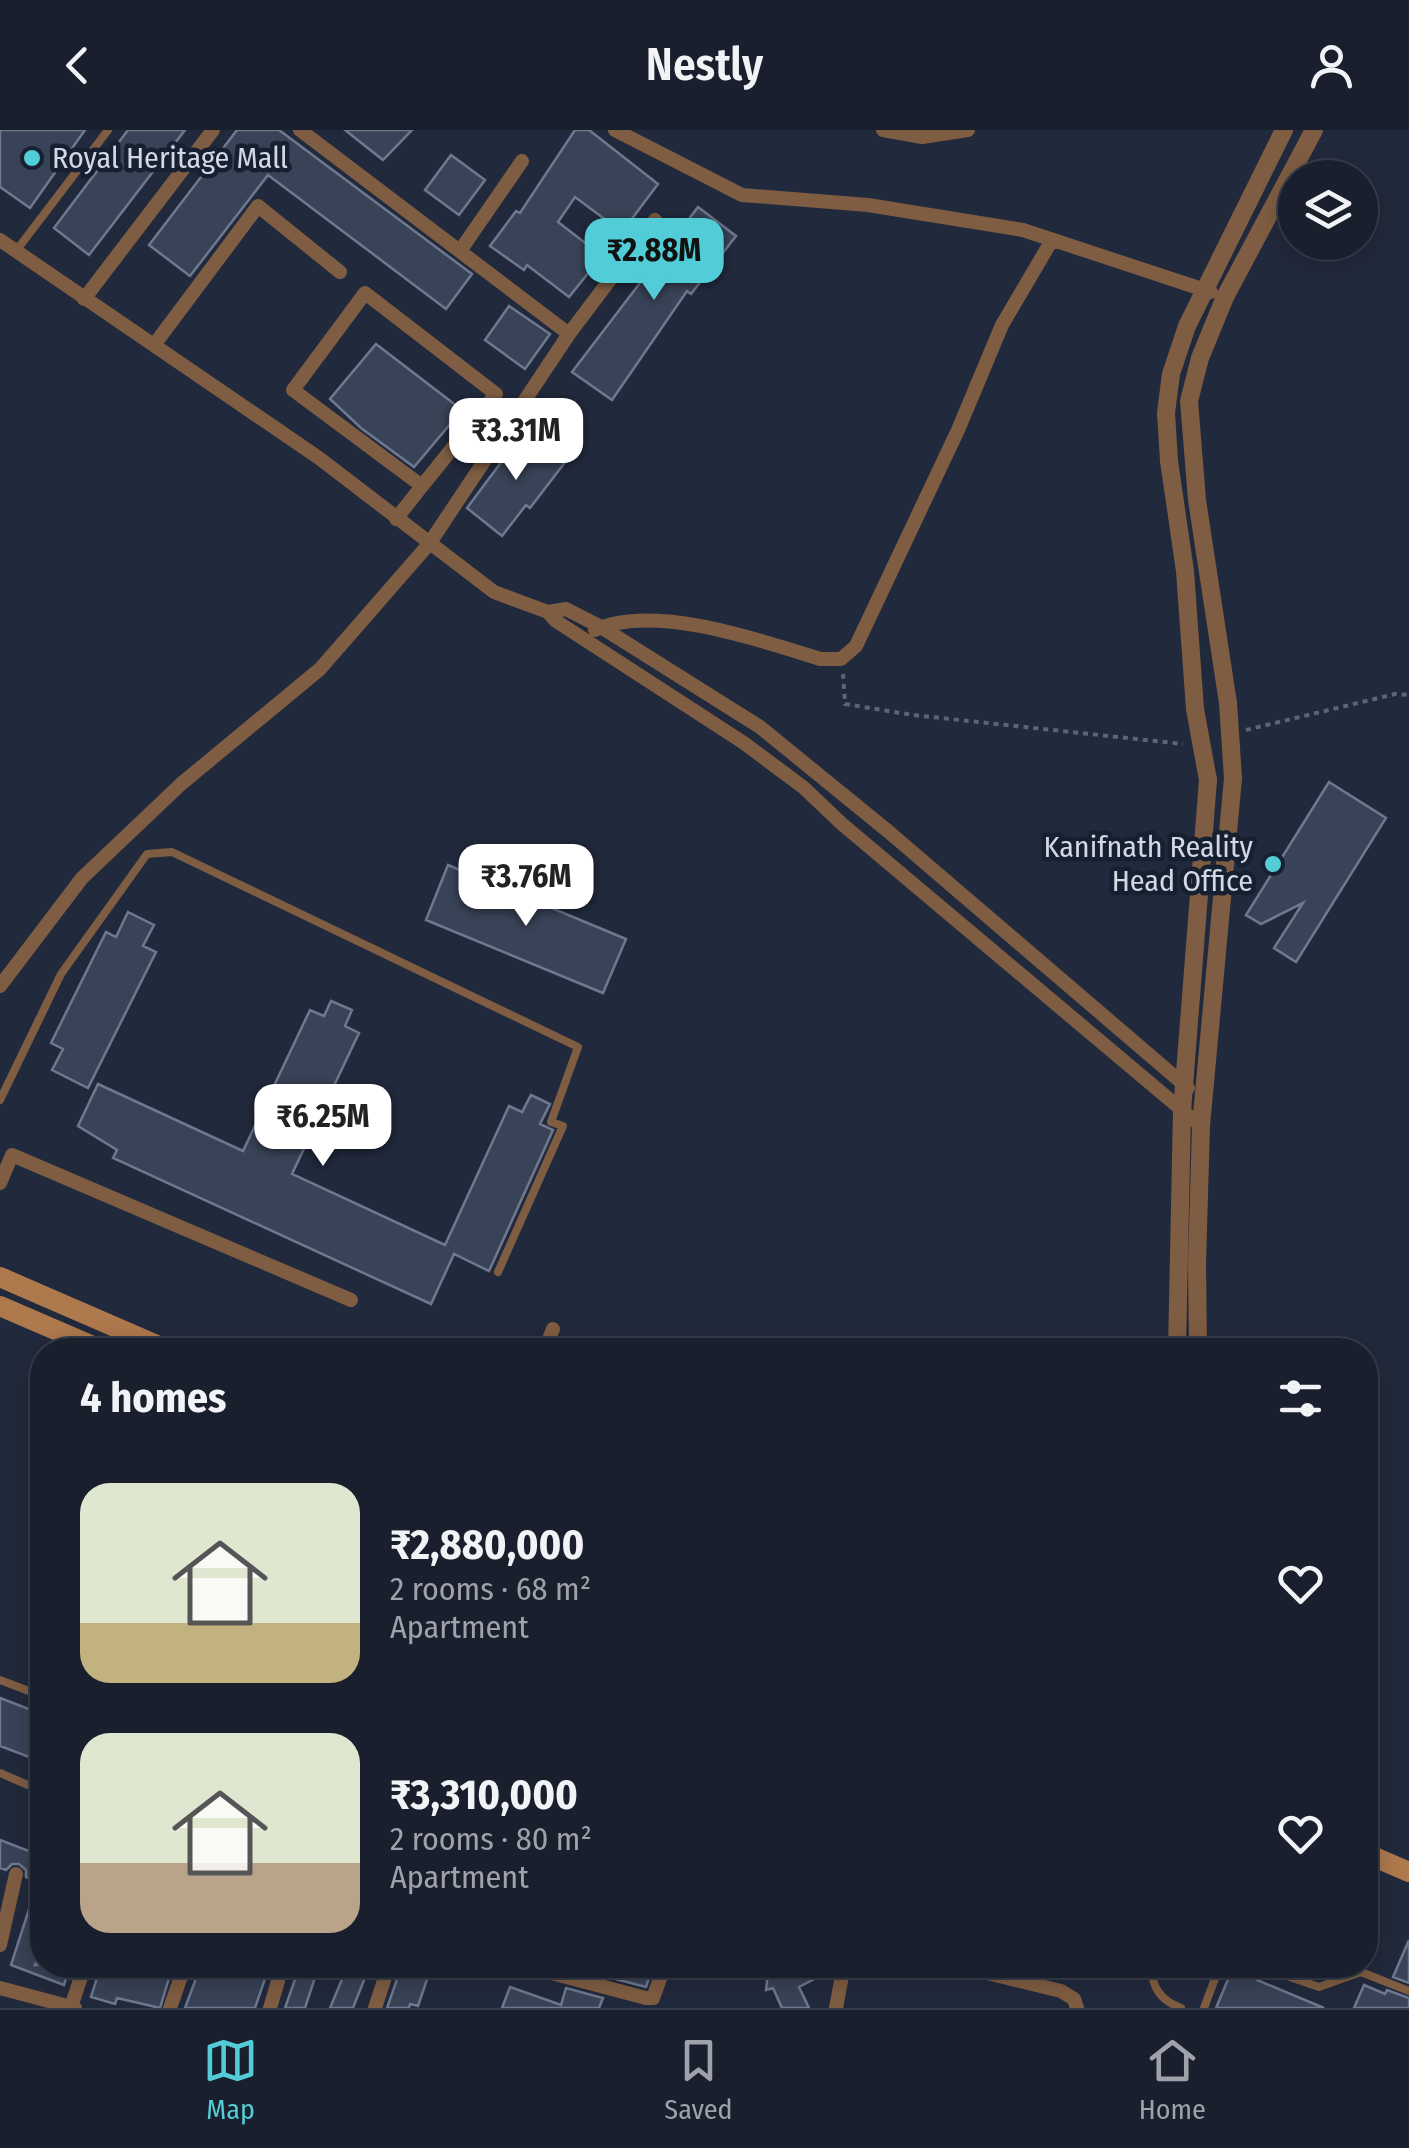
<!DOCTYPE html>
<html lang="en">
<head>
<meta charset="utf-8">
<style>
	body { margin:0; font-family:"Fira Sans Condensed",sans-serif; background:#222735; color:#f1f3f6; height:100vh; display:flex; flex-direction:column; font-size:38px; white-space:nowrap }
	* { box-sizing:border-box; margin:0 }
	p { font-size:32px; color:#9fa2aa }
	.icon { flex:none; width:55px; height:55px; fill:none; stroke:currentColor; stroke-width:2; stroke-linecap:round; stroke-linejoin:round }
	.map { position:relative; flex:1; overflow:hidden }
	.sheet { position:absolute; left:30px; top:1208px; width:1348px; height:640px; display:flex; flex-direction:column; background:#191f2d; border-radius:40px; box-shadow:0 5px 25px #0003,0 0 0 2px #373d49 }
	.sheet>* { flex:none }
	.buttons { position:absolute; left:1278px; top:30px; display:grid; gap:20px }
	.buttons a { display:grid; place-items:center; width:100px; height:100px; border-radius:50%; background:#191f2d; box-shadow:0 5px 25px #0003,0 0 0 2px #373d49; font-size:50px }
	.price { position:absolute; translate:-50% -85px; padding:0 22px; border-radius:20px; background:#fff; color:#222; font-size:32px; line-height:65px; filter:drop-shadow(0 2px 5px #0008) }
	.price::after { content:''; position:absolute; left:50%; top:60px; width:30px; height:22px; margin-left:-15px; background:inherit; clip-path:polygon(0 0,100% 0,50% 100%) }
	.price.selected { background:#52ccd6; color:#111 }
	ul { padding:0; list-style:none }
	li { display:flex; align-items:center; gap:30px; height:250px; padding:0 50px }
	li span { display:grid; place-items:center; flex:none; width:280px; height:200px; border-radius:30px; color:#555 }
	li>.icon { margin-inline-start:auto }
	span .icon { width:120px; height:120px; fill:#fffc; stroke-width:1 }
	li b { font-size:42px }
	h2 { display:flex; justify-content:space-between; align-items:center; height:120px; padding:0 50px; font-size:42px }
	header { display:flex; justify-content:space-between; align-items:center; height:130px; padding:0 50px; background:#191f2d; font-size:45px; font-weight:600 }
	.menu { display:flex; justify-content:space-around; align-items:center; height:140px; border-top:2px solid #373d49; background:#191f2d; font-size:28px; color:#9fa2aa }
	.menu a { display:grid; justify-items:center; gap:5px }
	.menu .selected { color:#52ccd6 }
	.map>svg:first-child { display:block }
	.building { fill:#394357; stroke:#6e798f; stroke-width:2.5 }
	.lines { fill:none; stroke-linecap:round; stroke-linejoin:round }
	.path { stroke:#5d6475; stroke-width:4; stroke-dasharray:5 5; stroke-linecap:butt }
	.service { stroke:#7f5d42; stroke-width:8 }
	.minor { stroke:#7f5d42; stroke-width:14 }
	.tertiary { stroke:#7f5d42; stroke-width:18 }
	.secondary { stroke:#ae794d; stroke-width:20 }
	.tertiary-bridge { stroke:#7f5d42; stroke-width:18 }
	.poi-dot { fill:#52ccd6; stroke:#172031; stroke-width:4 }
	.labels { text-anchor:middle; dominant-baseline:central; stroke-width:9; stroke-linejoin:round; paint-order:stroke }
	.poi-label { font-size:30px; fill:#d2d8e4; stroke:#172031; text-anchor:start }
</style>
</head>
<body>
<header><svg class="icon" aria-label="back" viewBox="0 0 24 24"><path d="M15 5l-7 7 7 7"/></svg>Nestly<svg class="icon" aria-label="person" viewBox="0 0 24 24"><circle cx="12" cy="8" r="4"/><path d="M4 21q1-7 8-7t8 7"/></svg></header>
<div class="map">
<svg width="1409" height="1878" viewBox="0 0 1409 1878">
	<rect width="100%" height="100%" fill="#21293c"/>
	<path class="building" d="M0,0H85L30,78L0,57Z
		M128,0H185L89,125L54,98Z
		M237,0H279L472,144L446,179L268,45L190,146L149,115Z
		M345,0H412L383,30Z
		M575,0H589L658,54L622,102L575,67L558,92L602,126L569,167L527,135L524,140L490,116L516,81L520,83Z
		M451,25L485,50L459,85L425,60Z
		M698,77L736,106L691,164L687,161L612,270L572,242Z
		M509,176L550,204L525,239L485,210Z
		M376,214L462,280L414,337L361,298L330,269Z
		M526,299L566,331L530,378L526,375L502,406L467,378Z
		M1329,652L1386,688L1296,832L1274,818L1303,773L1261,794L1246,785Z
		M448,735L626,809L603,863L426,790Z
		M128,782L154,795L143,816L156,822L88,958L52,940L63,919L51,913L106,802L116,807Z
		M331,871L352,880L345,896L359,903L292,1044L445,1115L509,976L522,982L531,965L550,974L540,994L553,1000L489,1141L454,1124L431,1174L113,1028L117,1020L78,996L98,954L243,1021L310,880L324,886Z
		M0,1568L42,1584V1632L0,1616Z
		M0,1710L42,1726V1752L26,1747V1740L19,1734H12L6,1740L0,1738Z
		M30,1776L42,1781V1817L35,1835H70L64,1855L11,1835Z
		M1409,1810V1853L1393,1847Z
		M101,1835H173L160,1878L117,1868L115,1874L91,1867Z
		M201,1835H242L267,1843L255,1878H185Z
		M300,1835H319L305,1878H285Z
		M348,1835H370L353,1878H330Z
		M402,1835H432L418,1876L410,1874L409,1878H387Z
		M574,1835H643L642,1839L651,1842L646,1857L573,1838Z
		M784,1835H833L832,1840L799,1857L809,1878H782L773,1858L766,1860L768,1843Z
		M1234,1835L1259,1845L1257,1850L1324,1878H1216Z
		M1364,1855L1385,1864L1387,1860L1409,1868V1878H1354Z
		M510,1857L561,1875L566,1858L603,1868L599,1878H502Z"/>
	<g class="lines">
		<path class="path" d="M843,544L845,574L913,585L1183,614
			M1246,600L1395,564L1409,565"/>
		<path class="service" d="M16,121L108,0
			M0,970L61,844L147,724L172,722L578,917L551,992L563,996L498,1142
			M0,1550L42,1566
			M0,1643L42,1661
			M1151,1835C1152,1858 1160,1870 1181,1878
			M1255,1835L1319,1857L1361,1842L1409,1861
			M1204,1878L1220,1835"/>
		<path class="minor" d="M615,0L742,65L868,75L1023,100L1211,162
			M883,0L922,7L968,0
			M0,110L319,328L494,462L548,482L556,491L744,613L803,657L842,694L1201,996
			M460,121L522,31
			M84,169L213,0
			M569,204L655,90
			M154,215L258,76L340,142
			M396,389L422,356L293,260L365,163L496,264L422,356
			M548,482L566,479L601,497L760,597L889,702L1188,958
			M595,500C653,473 760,510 820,529H841L856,516L958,300L1002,195L1052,110
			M0,856L82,748L181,654L320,539L429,414L569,204L300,0
			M0,1053L12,1025L351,1170
			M545,1220L553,1199
			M0,1815L16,1744
			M521,1835L646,1868H653L665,1835
			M954,1835L1061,1861L1074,1869L1077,1878
			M0,1858L75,1878
			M71,1877L85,1835
			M170,1878L185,1835
			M270,1878L278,1851
			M375,1878L389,1835
			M836,1878L844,1835"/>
		<path class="tertiary" d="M1228,573L1197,370L1189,271L1200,228L1225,167L1314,0
			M1195,579L1185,441L1169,331L1166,283L1171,244L1187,196L1284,0
			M1177,1220L1182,981L1208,650
			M1198,1220L1197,1133L1201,996L1233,648"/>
		<path class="secondary" d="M0,1147L168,1220
			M0,1176L102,1220
			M1365,1723L1409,1742"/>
		<path class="tertiary-bridge" d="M1228,573L1233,648
			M1195,579L1208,650"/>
	</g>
	<g class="poi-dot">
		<circle cx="32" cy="28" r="10"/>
		<circle cx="1273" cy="734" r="10"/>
	</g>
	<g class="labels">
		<g class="poi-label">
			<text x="52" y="28">Royal Heritage Mall</text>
			<text x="1253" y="717" text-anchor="end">Kanifnath Reality<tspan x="1253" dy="34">Head Office</tspan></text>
		</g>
	</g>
</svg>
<div class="buttons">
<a><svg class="icon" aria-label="layers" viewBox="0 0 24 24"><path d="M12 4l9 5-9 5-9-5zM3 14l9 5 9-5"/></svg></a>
</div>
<b class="price selected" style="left:654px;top:173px">₹2.88M</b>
<b class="price" style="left:516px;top:353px">₹3.31M</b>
<b class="price" style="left:526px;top:799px">₹3.76M</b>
<b class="price" style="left:323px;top:1039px">₹6.25M</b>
<section class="sheet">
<h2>4 homes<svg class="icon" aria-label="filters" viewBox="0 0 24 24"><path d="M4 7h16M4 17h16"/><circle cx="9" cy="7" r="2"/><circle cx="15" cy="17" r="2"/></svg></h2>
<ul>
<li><span style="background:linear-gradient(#dfe7d0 70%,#c2b280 0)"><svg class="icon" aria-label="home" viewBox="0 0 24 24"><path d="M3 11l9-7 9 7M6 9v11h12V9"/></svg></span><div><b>₹2,880,000</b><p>2 rooms · 68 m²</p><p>Apartment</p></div><svg class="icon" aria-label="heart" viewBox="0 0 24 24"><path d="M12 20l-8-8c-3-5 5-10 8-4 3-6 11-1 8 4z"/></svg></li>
<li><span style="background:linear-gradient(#dfe7d0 65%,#b9a48a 0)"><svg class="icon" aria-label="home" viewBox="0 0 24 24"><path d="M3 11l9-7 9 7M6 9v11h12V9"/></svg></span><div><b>₹3,310,000</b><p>2 rooms · 80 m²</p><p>Apartment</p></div><svg class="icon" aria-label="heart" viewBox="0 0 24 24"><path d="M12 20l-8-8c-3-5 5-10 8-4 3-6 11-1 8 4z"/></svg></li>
</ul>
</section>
</div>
<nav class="menu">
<a class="selected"><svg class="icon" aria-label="map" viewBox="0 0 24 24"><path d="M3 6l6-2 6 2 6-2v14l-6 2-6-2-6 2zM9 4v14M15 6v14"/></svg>Map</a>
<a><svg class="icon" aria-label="saved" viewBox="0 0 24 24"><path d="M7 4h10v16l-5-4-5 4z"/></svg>Saved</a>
<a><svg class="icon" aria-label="home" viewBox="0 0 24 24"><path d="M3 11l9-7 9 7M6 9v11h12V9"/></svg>Home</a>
</nav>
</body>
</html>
